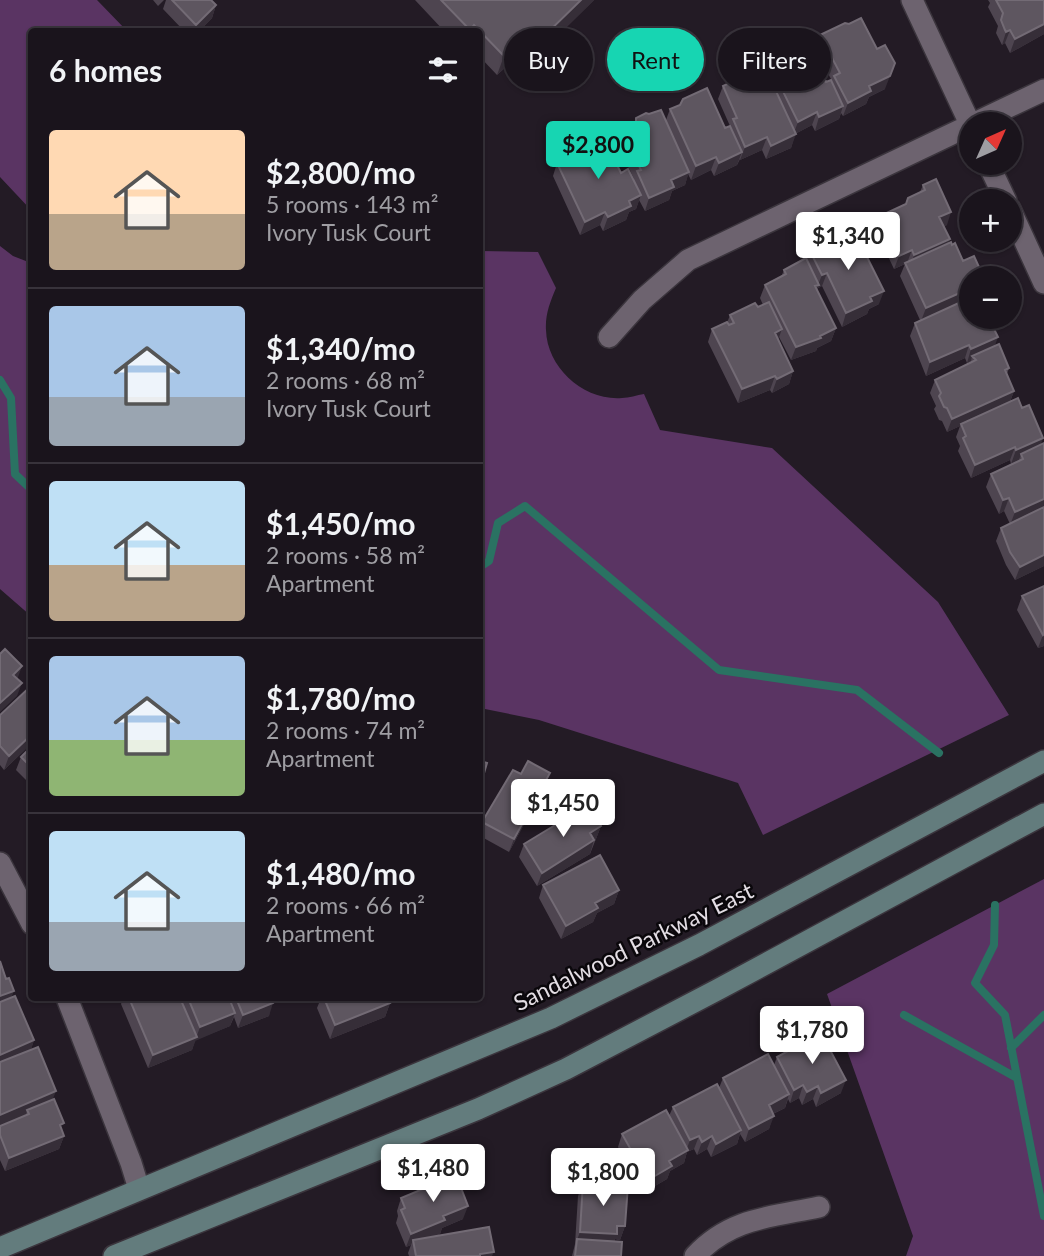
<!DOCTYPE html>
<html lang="en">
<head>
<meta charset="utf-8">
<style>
	body { margin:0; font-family:Lato,sans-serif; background:#272129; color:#f1f3f6; height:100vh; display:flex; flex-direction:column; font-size:26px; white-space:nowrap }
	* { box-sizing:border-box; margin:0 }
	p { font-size:23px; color:#9f9ea3 }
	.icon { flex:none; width:38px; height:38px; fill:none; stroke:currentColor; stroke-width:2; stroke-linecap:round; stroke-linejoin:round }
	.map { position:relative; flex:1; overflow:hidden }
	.panel { position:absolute; left:28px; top:28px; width:455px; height:973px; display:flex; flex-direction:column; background:#1a141c; border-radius:7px; box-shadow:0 2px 5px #0004,0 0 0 2px #38333b }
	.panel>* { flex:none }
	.hud { position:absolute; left:504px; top:28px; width:434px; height:63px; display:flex; gap:14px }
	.needle { width:46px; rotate:45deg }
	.tools { position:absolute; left:959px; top:112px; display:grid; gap:14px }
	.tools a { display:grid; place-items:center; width:63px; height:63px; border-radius:50%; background:#1a141c; box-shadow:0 2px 5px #0004,0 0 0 2px #38333b; font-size:35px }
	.price { position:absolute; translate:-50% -60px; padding:0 16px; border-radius:7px; background:#fff; color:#222; font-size:23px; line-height:46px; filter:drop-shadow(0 2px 4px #0008) }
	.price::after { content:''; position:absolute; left:50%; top:42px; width:21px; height:16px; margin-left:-10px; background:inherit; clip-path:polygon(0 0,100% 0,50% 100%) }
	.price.current { background:#17d5b2; color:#111 }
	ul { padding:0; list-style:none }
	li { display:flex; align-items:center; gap:21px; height:175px; padding:0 21px }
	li+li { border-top:2px solid #38333b }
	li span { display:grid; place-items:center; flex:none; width:196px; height:140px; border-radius:7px; color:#555 }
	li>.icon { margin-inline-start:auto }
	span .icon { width:84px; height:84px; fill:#fffc; stroke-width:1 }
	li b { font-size:30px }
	h2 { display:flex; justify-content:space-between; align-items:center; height:84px; padding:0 21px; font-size:30px }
	.chip { padding:0 24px; border-radius:32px; background:#1a141c; box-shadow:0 2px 5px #0004,0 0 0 2px #38333b; font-size:24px; line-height:63px }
	.chip.current { background:#17d5b2; color:#111 }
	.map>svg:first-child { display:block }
	.green { fill:#5a3463 }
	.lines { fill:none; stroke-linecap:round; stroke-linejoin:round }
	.stream { stroke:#2a7262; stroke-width:8 }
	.street-casing { stroke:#3b353d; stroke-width:24 }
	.secondary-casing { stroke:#3b353d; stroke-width:24 }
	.street { stroke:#6d636f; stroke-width:21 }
	.secondary { stroke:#637c7d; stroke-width:21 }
	.wall { fill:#4e4550 }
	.shaded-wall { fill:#362e38 }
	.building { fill:#5e5660; stroke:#736b75; stroke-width:2 }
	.labels { text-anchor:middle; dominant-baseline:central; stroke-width:5; stroke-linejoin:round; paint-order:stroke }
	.street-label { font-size:23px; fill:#e3dde4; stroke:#0a070b }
</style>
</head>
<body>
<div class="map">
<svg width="1044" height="1256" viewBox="0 0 1044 1256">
	<rect width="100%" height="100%" fill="#231b25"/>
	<path class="green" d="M0,0H97L127,31L32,32L31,210L0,177Z
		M0,246L13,256L31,263V616L0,589Z
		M480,251L538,252L556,288C550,302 545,315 546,330C547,368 584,401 622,398C629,398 637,395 644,394L660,430L772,448L938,602L1009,715L763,835L738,783L539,720L480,708Z
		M1044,879V1256H906L913,1236L827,994Z"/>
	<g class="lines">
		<path class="stream" d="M0,380L11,398L15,474L32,490
			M480,567L489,561L498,523L525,506L719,670L857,690L939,753
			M995,905L994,945L975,983L1005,1015L1044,1216
			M904,1015L1017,1078
			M1011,1048L1044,1015"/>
		<defs>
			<path id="street" d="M912,0L971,126
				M988,163L1006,201
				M1010,209L1044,283
				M609,337L642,300L688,260L1044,90
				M0,863L32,924
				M67,998L131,1163L139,1189
				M695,1256C730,1218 771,1217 819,1207"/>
			<path id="secondary" d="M0,1248L551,1018L699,945L1044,761
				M114,1256L478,1109L566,1069L717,990L1044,814"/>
		</defs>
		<use href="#street" class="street-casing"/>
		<use href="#secondary" class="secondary-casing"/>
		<use href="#street" class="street"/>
		<use href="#secondary" class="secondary"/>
	</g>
	<path class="wall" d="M153,0H164L158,6Z
		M166,0H211L216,5L212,18L198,32H185L163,9Z
		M415,0H594L527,66L517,57L497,75L480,57V32H445Z
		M988,0H1044V34L1010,53L1005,43L1002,45L996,33L998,26L988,7L990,3Z
		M820,35L885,89L869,97L866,104L843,116L841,113L839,119L815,131L812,125L795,134L791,148L766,159L762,150L740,160V159L737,165L714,176L711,170L691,180L688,174L685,185L672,191L669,200L645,211L639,200L636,209L629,212L626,220L603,231L600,225L580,235L553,176L557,163L565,159L568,153L621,173L634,181V179L617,142L622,129L634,123L636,118L666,120L670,109L725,128L730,126L718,99L723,86L751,78L763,73L767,59L792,48L826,82L832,81L815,49Z
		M923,185L947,225L944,226L950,239L948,243L965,301L971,307L1009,368L1007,374L1014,391L1010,402L1022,408L1041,445L1044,566L1015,580L1006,565L996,541L1001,528L1010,524L1004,511L999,514L986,487L991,474L1011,464L1010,460L971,478L958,451L960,446L956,437L960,426L947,432L942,421L939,420L934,409L936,406L930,393L935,380L970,363L971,361L967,363L965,358L926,376L910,336L915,323L920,320L900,276L905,264L894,269L875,229L880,216L906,204L920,192Z
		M838,242L879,304L869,309L867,314L842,327L822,286L818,288L817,290L836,328L831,341L817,348L816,351L791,360L779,337L778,340L793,371L789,384L772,393L770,390L738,403L708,342L712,329L727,323L730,315L758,307L763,305L760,298L765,285L781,277L784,270L806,258L809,249Z
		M1044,586V646L1038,648L1017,610L1022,596Z
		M32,685V743L4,770L0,765V715Z
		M32,746V786L16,770L21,757Z
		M545,786L509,852L480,836V829L482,822Z
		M601,826L590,854L537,886L519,857L524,844Z
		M543,885L619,890L614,904L597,913L593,922L561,939L539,898Z
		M11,997L34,1040L31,1049L53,1100L64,1136L59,1149L5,1171L0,1160V1126L26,1115Z
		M123,998H271L269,1016L238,1028L234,1017L230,1026L195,1040L192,1050L148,1068L121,1004Z
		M321,998H387L390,1003L385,1017L330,1039L317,1008Z
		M777,1057L841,1093L816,1107L813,1099L802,1105L799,1098L790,1103L788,1099L785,1108L773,1114L769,1129L745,1142L740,1134L737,1144L711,1157L707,1149L697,1155L694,1149L687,1152L684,1163L670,1171L667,1179L643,1193L618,1147L622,1134L669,1116L673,1107L719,1088L723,1078L774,1065Z
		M583,1182L625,1226L620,1240L615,1239L614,1242L621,1256H572L575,1244L578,1196Z
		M401,1198L463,1219L442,1228L440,1234L433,1237L492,1256H409L408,1253L411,1245L406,1247L396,1223L398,1216L397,1211Z"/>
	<path class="shaded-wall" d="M581,0H594L527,66L534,46Z
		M216,5L212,18L198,32H194L196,25Z
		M1044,24V34L1010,53L1015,39Z
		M1010,30L1005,43L1002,45L1006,32Z
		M524,37L517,57L497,75L504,56Z
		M895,63L885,89L869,97L866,104L843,116L848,103L869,86Z
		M843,106L839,119L815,131L819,117Z
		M817,112L812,125L793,135L798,122Z
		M796,134L791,148L766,159L771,146Z
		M767,137L762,150L740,160L745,147Z
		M742,152L737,165L714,176L719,163Z
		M716,157L711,170L691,180L696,166Z
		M689,172L685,185L672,191L669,200L645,211L649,198L671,180Z
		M641,195L636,209L629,212L626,220L603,231L608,217L629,201Z
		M605,212L600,225L580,235L585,222Z
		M951,212L947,225L934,231L939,217Z
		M950,239L945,252L910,269L914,255Z
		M912,250L907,263L894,269L899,256Z
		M827,273L822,286L818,288L814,298L815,286L818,285L822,275Z
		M971,288V299L921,321L926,308Z
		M884,291L879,304L869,309L867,314L842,327L846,313L870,297Z
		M836,328L831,341L817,348L816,351L791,360L796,347Z
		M782,329L777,343L775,333Z
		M998,337L993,351L972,356L971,361L967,363L971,349Z
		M969,345L965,358L926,376L930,362Z
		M793,371L789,384L772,393L777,379Z
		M775,376L770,390L738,403L742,389Z
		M1014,391L1009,404L961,424L960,426L947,432L952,419Z
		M1043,438L1039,451L1021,454L1019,460L1011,464L1016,450Z
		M1015,447L1010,460L971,478L975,465Z
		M1009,498L1004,511L999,514L1003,500Z
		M1044,499V510L1010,525L1015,512Z
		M1044,555V566L1015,580L1020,567Z
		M1044,634V646L1038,648L1043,635Z
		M22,666L17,680L13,675Z
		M22,683L17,696L0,712V703Z
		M32,734V743L4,770L9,756Z
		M550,773L545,786L509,852L514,839Z
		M601,826L596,839L585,846L590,833Z
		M594,840L590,854L537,886L542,873Z
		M619,890L614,904L597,913L593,922L561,939L566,926L595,903Z
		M14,991L9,1004L0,1007V996Z
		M273,1003L269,1016L238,1028L243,1015Z
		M390,1003L385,1017L330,1039L335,1025Z
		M235,1013L230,1026L195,1041L200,1027Z
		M197,1037L192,1050L148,1068L153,1055Z
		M34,1040L30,1053L0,1066V1055Z
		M846,1080L841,1093L816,1107L821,1093Z
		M803,1085L799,1098L790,1103L794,1090Z
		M818,1086L813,1099L802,1105L807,1092Z
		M56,1091L51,1104L27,1110L26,1115L0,1126V1115Z
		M789,1094L785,1108L764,1118L769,1105Z
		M774,1116L769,1129L745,1142L749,1129Z
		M741,1130L737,1144L711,1157L716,1144Z
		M64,1136L59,1149L5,1171L9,1158Z
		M699,1136L694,1149L687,1152L684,1163L670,1171L667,1179L643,1193L648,1180L669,1161L686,1151L690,1140Z
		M712,1136L707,1149L697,1155L702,1142Z
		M468,1206L463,1219L442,1228L440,1234L414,1244L413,1240L411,1245L406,1247L411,1234L443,1216Z
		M617,1226H625L620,1240L615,1239L612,1248L577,1240L580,1232Z
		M494,1252L492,1256H480V1254Z"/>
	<path class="building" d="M172,0H211L216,5L196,25Z
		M441,0H581L534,46L524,37L504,56L474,25L470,30Z
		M996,0H1044V24L1015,39L1010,30L1006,32L1005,30L1001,20L1003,13Z
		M861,18L877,49L885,45L895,63L890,76L869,86L871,91L848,103L834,76L840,73L820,35L845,23L849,24Z
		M807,41L826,82L831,80L843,106L819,117L817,112L798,122L767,59L791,45L792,48Z
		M766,72L768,74L796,134L771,146L767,137L745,147L733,119L737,118L723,86L749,74L751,78Z
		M707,88L725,128L730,126L742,152L719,163L716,157L696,166L670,109L680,105L683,99Z
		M661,110L689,172L671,180L674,187L649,198L637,171L641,170L622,129L636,123V118L646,113L649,114Z
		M603,136L621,173L628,169L641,195L629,201L631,206L608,217L605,212L585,222L557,163L570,157L568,153Z
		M936,179L951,212L939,217L950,239L914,255L912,250L899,256L880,216L906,204L908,198L925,190L923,185Z
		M836,236L838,242L846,238L849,244L854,241L861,245L884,291L870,297L872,301L846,313L827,273L822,275L809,249Z
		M951,242L952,245L955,243L963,261L974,256L984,278H971V288L926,308L905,263Z
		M806,258L819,285L815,286L836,328L820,336L821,338L796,347L765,285L786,274L784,270Z
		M963,301L969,302L971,307V317H988L998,337L971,349L969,345L930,362L915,323Z
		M769,302L782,329L775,333L793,371L777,379L775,376L742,389L712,329L727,322L729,325L734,323L730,315L755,303L758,307Z
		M999,344L1009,368L1005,370L1014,391L952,419L947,408L944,407L939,396L941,393L935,380L976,360L972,356Z
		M1018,398L1022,408L1029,405L1043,438L1016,450L1015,447L975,465L963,438L966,436L961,424Z
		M1044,443V499L1015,512L1009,498L1003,500L991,474L1023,459L1021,454Z
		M1044,507V555L1020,567L1010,552L1001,528Z
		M1044,586V634L1043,635L1022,596Z
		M5,649L22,666L13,675L22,683L0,703V654Z
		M32,685V734L9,756L0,746V715Z
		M32,746V768L21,757Z
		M480,761L487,763L480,787Z
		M528,761L550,773L514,839L482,822L513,770L521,774Z
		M588,805L601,826L590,833L594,840L542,873L524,844Z
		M600,855L619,890L595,903L598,908L566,926L543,885Z
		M0,961L6,979L9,978L14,991L0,996Z
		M15,996L34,1040L0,1055V1002Z
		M129,998H180L197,1037L153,1055Z
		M188,998H229L235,1013L200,1027Z
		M236,998H271L273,1003L243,1015Z
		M324,998H387L390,1003L335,1025Z
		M821,1033L846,1080L821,1093L818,1086L807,1092L803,1085L794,1090L777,1057Z
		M38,1047L56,1091L0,1115V1062Z
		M768,1054L789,1094L769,1105L774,1116L749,1129L723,1078Z
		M717,1084L741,1130L716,1144L712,1136L702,1142L699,1136L690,1140L673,1107Z
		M54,1099L64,1123L60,1125L64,1136L9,1158L0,1135V1126L29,1114L27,1110Z
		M666,1110L688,1150L669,1161L672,1166L648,1180L622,1134Z
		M456,1175L468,1206L443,1216L445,1220L411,1234L401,1210L405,1208L401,1198Z
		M583,1182L628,1185L625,1226H617V1234L580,1232Z
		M489,1227L494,1252L480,1254V1256H416L413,1240Z
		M577,1239L622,1242L621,1256H575Z"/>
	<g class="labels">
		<g class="street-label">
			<text transform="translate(633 946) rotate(-26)">Sandalwood Parkway East</text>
		</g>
	</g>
</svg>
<div class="tools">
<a><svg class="needle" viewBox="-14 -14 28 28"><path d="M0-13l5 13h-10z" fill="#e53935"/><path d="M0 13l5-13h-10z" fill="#9f9ea3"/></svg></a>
<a>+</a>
<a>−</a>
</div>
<b class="price current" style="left:598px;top:181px">$2,800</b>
<b class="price" style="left:848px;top:272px">$1,340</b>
<b class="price" style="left:563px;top:839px">$1,450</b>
<b class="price" style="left:812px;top:1066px">$1,780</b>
<b class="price" style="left:433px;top:1204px">$1,480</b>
<b class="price" style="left:603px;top:1208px">$1,800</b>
<div class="hud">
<a class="chip">Buy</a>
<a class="chip current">Rent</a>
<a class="chip">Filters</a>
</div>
<section class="panel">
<h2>6 homes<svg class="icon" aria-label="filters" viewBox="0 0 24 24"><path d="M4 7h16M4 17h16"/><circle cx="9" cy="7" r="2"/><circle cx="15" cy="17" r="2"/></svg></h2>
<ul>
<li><span style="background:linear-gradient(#ffd9b3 60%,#b9a48a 0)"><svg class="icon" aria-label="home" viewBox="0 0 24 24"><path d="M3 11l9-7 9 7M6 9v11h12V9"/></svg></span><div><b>$2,800/mo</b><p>5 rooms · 143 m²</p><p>Ivory Tusk Court</p></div></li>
<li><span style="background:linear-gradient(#a9c7e8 65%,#9aa5b1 0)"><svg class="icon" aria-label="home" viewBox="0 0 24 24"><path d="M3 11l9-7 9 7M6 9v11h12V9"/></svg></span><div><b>$1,340/mo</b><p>2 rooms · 68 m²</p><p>Ivory Tusk Court</p></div></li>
<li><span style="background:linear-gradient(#bfe0f5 60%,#b9a48a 0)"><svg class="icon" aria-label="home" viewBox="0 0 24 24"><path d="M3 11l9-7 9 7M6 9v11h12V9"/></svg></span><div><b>$1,450/mo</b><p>2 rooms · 58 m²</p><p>Apartment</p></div></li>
<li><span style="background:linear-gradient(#a9c7e8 60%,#8fb573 0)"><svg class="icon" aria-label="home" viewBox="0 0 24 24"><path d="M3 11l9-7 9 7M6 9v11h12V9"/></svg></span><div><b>$1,780/mo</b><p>2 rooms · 74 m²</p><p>Apartment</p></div></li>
<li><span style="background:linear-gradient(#bfe0f5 65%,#9aa5b1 0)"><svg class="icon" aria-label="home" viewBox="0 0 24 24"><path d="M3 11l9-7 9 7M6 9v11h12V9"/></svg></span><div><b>$1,480/mo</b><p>2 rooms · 66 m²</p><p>Apartment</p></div></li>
</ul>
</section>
</div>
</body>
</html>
